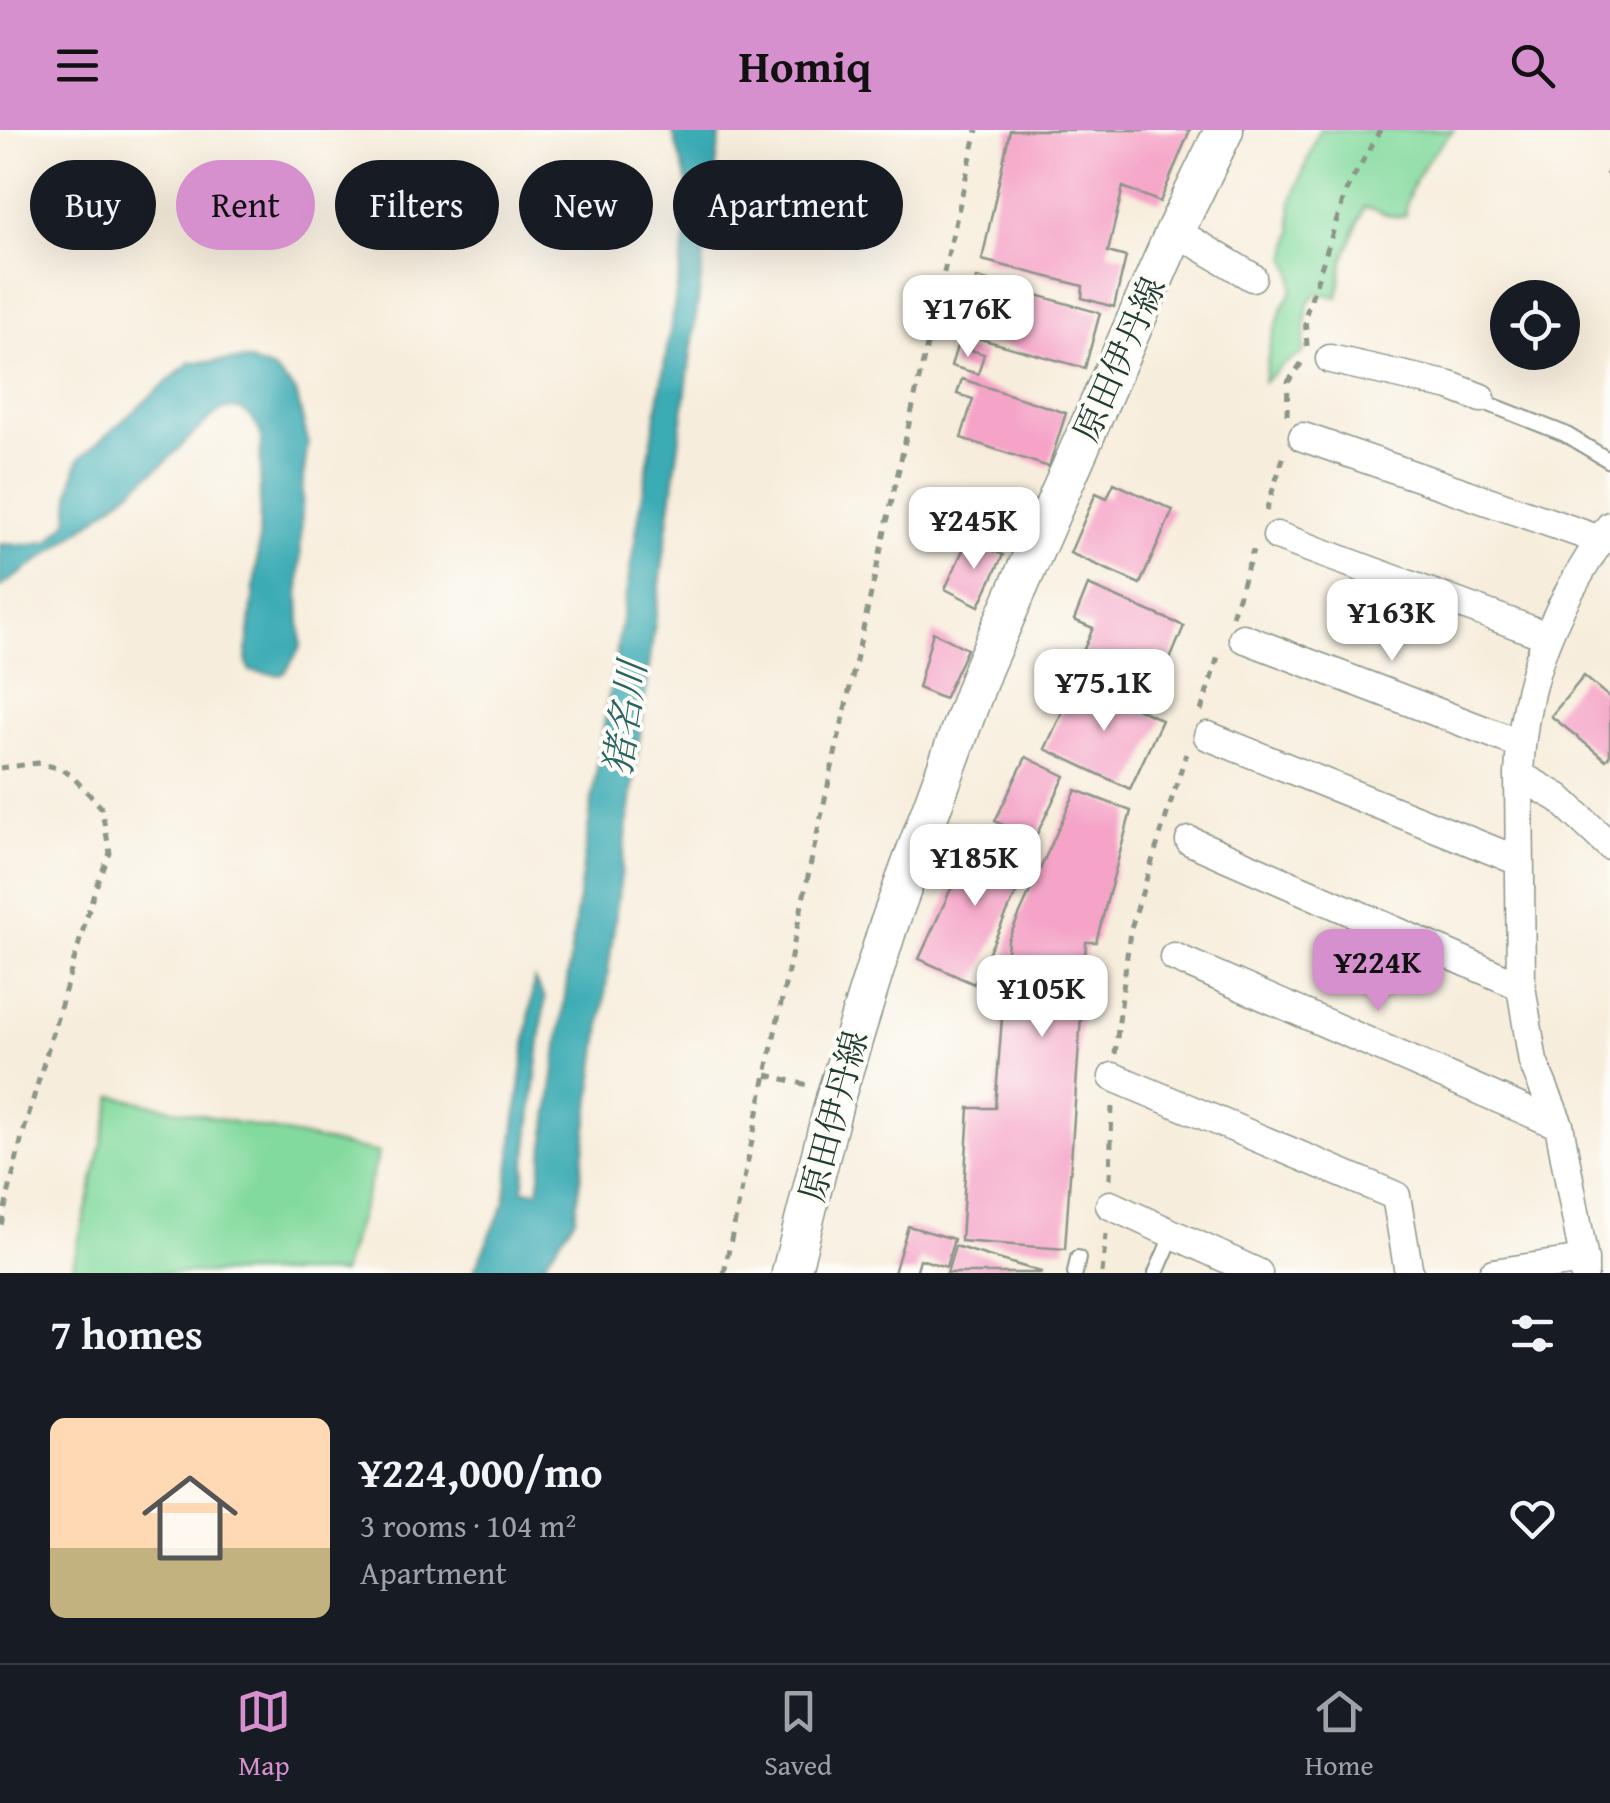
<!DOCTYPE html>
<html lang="en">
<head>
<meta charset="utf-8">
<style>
	body { margin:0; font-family:"Gentium Book Plus","Noto Serif JP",serif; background:#242831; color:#f1f3f6; height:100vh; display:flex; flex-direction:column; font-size:38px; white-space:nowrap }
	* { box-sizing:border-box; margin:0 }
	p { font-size:32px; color:#9ea1a6 }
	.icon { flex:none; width:55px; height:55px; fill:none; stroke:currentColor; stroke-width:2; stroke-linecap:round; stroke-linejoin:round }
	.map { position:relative; height:1143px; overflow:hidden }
	.details { display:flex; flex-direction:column; background:#171b24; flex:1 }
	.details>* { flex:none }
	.banner { position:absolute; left:30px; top:30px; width:1000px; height:90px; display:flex; gap:20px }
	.buttons { position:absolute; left:1490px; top:150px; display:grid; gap:20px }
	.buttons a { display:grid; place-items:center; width:90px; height:90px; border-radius:50%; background:#171b24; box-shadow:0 10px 40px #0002; font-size:50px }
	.price { position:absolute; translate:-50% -85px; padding:0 22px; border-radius:20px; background:#fff; color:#222; font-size:32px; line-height:65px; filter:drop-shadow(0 2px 5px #0008) }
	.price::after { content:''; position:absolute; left:50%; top:60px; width:30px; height:22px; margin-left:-15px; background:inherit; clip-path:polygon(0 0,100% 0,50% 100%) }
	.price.selected { background:#d690ce; color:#111 }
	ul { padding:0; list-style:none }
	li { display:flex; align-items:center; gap:30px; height:250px; padding:0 50px }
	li+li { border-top:2px solid #363941 }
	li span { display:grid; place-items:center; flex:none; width:280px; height:200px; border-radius:15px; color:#555 }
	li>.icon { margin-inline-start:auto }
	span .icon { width:120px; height:120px; fill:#fffc; stroke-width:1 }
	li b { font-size:42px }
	h2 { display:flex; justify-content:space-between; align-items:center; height:120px; padding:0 50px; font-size:42px }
	.pill { padding:0 35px; border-radius:45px; background:#171b24; box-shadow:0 10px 40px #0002; font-size:35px; line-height:90px }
	.pill.selected { background:#d690ce; color:#111 }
	header { display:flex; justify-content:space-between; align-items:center; height:130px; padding:0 50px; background:#d690ce; color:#111; font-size:45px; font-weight:700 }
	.menu { display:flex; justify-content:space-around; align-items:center; height:140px; border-top:2px solid #363941; background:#171b24; font-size:28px; color:#9ea1a6 }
	.menu a { display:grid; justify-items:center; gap:5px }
	.menu .selected { color:#d690ce }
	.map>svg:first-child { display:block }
	.green { fill:#83da9e; stroke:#518c69; stroke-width:2.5 }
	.water { fill:#3aabb4; stroke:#2c7474; stroke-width:2.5 }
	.building { fill:#f5a4c8 }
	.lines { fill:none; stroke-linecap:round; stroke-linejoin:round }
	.lane-casing { stroke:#8b9588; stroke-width:18 }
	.street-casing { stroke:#8b9588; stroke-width:31 }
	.secondary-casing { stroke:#8b9588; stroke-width:41 }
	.path { stroke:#8b9588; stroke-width:5; stroke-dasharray:8 8; stroke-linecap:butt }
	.lane { stroke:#fff; stroke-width:14 }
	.street { stroke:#fff; stroke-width:28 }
	.secondary { stroke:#fff; stroke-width:38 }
	.labels { text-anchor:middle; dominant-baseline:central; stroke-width:8; stroke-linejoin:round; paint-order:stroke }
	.street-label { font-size:35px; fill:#1f3d34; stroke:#fdfcf7 }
	.water-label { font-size:38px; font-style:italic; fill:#286461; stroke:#fdfcf7 }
</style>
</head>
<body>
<header><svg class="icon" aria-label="menu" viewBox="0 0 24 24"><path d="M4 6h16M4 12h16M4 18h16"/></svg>Homiq<svg class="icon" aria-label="search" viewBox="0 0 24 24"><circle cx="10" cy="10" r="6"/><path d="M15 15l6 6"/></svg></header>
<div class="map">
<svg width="1610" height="1143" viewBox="0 0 1610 1143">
	<rect width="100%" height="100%" fill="#fdfcf7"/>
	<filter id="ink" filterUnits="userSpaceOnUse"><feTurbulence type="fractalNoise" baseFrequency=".01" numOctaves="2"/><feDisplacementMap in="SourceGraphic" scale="20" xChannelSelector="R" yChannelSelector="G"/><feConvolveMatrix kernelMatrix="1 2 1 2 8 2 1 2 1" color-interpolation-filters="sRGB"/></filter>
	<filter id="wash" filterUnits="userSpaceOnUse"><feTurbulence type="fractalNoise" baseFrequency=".0048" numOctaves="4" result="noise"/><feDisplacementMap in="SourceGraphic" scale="40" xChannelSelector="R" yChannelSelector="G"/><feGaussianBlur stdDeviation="2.25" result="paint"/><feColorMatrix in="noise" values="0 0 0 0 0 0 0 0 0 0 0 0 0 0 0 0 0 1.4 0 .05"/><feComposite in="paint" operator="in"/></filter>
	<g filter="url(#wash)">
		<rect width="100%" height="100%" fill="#f7eddc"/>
		<path class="green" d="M1319,0H1454C1430,25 1408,50 1405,86C1392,89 1378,79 1364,77L1343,131L1338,167L1316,163L1308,173L1303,223L1283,235L1264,252L1270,215L1282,179L1293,160V141L1287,130L1293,100L1291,92L1292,70Z
			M113,966L379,1023L342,1143H71Z"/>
		<path class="water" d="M672,0H721L575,1088L537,1143H473L505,1072L534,850L545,868L523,1060L538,1061L594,656L692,69Z
			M247,230L274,240L296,262L308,312L303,348L299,467L301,516L287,540L281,545L250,541L246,531L259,412L261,305C255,288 241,272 221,281C210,285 177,321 165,332C112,376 59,419 0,457V414L24,415L49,411L68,392C69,370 71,350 79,329L190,232Z"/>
		<g id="blocks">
			<path class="building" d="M1010,0H1190L1160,72L1123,57L1108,122L1126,127L1114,177L1082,168L1083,156L982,130Z
				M977,148L1100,183L1085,238L962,204Z
				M957,216L984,224L978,244L951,236Z
				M962,249L1066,283L1049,337L961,308L973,269L957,264Z
				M1114,353L1173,380L1140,454L1070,423L1096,363L1107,368Z
				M968,409L1003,425L979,476L945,459Z
				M1088,455L1184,496L1154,568L1077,535L1093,498L1074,490Z
				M933,502L967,519L944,569L918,558Z
				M1584,546L1610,568V625L1606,630L1551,586Z
				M1077,550L1162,590L1130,659L1045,619Z
				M1026,627L1065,646L1034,710L995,691Z
				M1076,660L1131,681L1096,812H1086L1065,1119L961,1111L969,978H995L1008,810Z
				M976,704L1032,729L974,854L919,829Z
				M908,1096L954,1109L946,1137L920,1129L916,1143H894Z
				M955,1116L1041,1142V1143H947Z"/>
		</g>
	</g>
	<g filter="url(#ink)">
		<use href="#blocks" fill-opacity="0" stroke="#8b9588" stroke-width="2.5"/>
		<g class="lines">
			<defs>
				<path id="lane" d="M1481,268L1484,272L1565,304L1610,331
					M1075,1143L1078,1128
					M1156,1143L1173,1104"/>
				<path id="street" d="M1175,101L1252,147
					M1330,229L1450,256L1481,268
					M1303,307L1600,410
					M1277,406L1547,506
					M1243,508L1520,614
					M1208,606L1519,731
					M1519,645L1559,668L1610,716
					M1190,711L1521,856
					M1174,827L1559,995
					M1113,947L1396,1066L1409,1143
					M1110,1075L1258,1143
					M1493,1143L1584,1130
					M1584,1143V1130L1559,995L1533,932L1521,856L1519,645C1523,546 1554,477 1610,396"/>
				<path id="secondary" d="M791,1143L836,965L888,797L983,538L1175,101L1224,0"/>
			</defs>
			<use href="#lane" class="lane-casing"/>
			<use href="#street" class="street-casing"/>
			<use href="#secondary" class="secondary-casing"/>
			<path class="path" d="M1606,42L1610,45
				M1307,216L1305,187L1347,59L1380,0
				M1287,285L1288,252L1303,231
				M1266,381L1284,325
				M1232,486L1253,420
				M1201,581L1220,520
				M0,638L38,633L58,638L71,645L101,677L110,723L95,759L22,1007L0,1099
				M1115,924L1130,801L1186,624
				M767,945L808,955
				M1110,1049L1112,975
				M724,1143L814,718L917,258L977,0
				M1102,1143L1106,1104"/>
			<use href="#lane" class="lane"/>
			<use href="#street" class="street"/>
			<use href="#secondary" class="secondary"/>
		</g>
	</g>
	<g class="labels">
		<g class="street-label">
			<text transform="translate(1119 229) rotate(-66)">原田伊丹線</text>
			<text transform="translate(833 986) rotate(-75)">原田伊丹線</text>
		</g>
		<g class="water-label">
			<text transform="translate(624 588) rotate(-82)">猪名川</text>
		</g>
	</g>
</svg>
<div class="buttons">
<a><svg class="icon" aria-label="locate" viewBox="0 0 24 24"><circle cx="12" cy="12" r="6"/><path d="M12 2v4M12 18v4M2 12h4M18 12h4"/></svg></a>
</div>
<b class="price" style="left:968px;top:230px">¥176K</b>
<b class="price" style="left:974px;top:442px">¥245K</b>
<b class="price" style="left:1392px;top:534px">¥163K</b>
<b class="price" style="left:1104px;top:604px">¥75.1K</b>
<b class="price" style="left:975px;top:779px">¥185K</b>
<b class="price selected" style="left:1378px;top:884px">¥224K</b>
<b class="price" style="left:1042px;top:910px">¥105K</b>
<div class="banner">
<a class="pill">Buy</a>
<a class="pill selected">Rent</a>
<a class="pill">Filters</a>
<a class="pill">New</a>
<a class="pill">Apartment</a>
</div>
</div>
<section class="details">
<h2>7 homes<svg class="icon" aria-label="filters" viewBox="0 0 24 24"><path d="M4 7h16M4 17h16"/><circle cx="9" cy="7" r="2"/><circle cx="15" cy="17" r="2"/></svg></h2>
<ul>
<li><span style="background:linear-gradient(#ffd9b3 65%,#c2b280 0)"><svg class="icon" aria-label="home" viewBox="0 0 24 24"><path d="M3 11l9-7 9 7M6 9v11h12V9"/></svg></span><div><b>¥224,000/mo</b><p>3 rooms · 104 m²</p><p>Apartment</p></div><svg class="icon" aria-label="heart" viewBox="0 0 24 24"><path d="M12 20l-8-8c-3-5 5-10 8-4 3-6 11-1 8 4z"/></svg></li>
</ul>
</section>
<nav class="menu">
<a class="selected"><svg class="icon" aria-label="map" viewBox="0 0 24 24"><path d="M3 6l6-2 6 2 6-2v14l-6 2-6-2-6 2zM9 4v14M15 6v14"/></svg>Map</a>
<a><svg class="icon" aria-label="saved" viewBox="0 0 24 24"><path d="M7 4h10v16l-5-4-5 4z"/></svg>Saved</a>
<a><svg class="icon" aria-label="home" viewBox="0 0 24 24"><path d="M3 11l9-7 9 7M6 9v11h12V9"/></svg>Home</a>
</nav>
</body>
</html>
